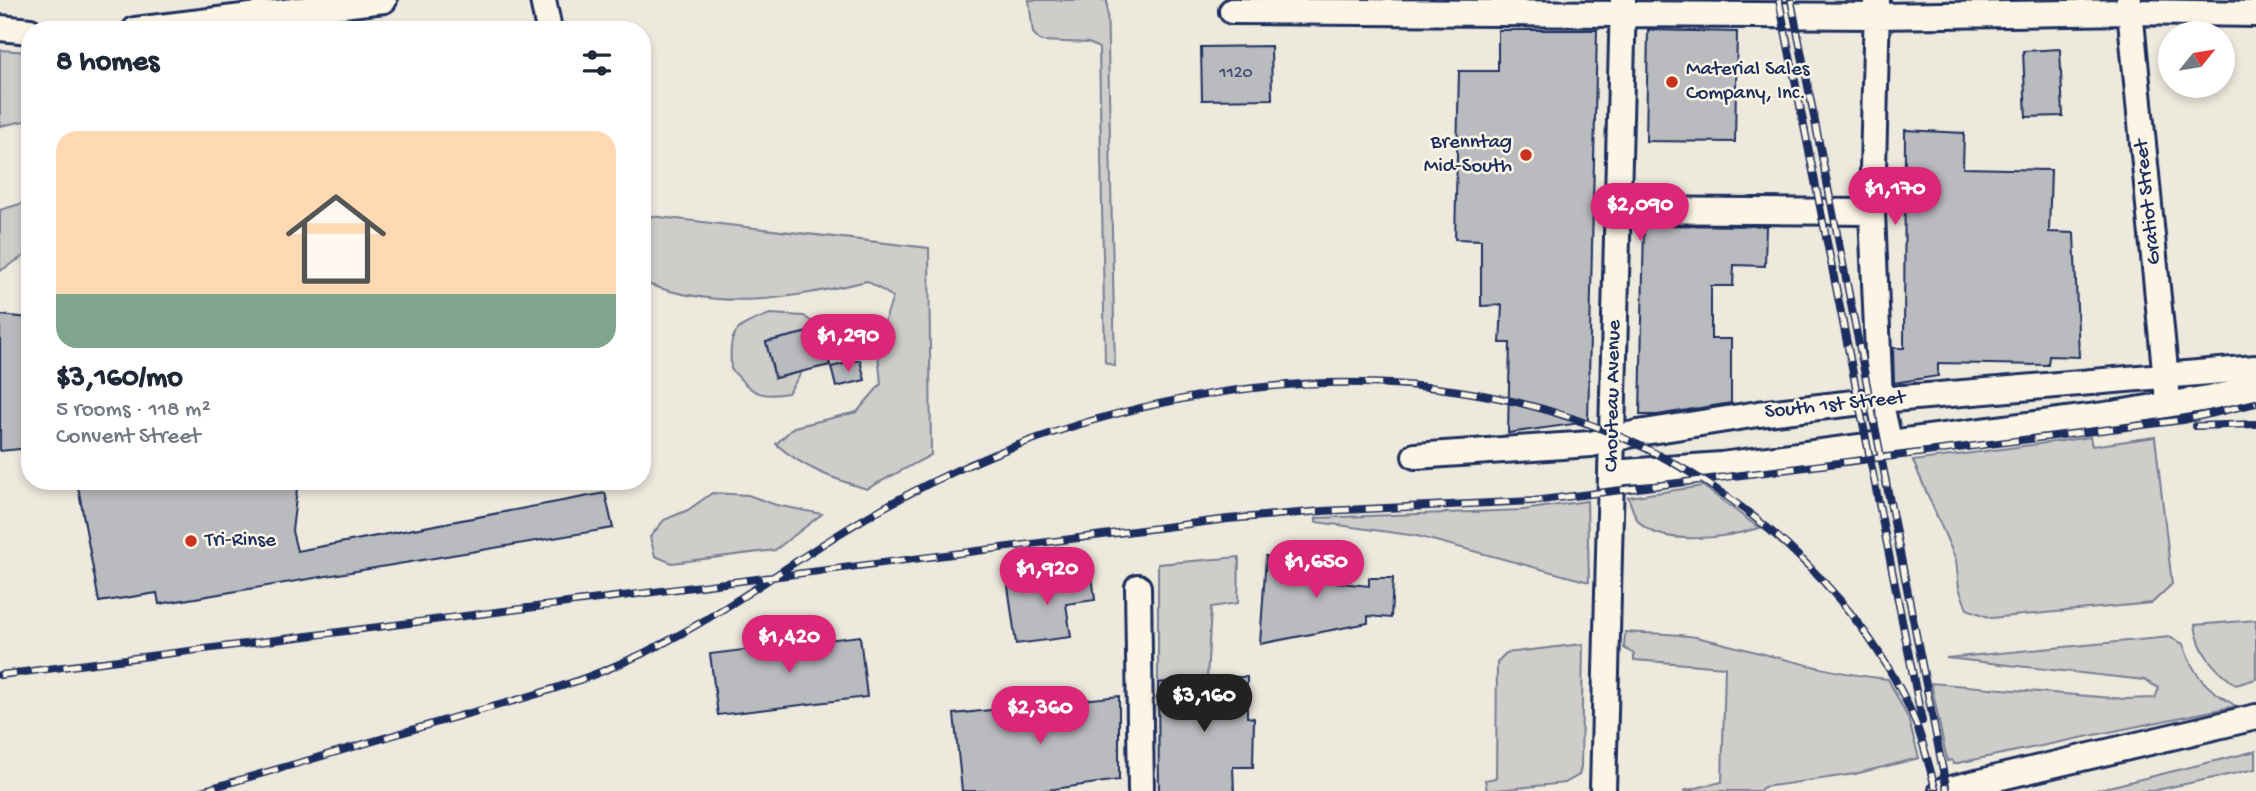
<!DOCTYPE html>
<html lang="en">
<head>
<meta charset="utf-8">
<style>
	body { margin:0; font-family:"Gochi Hand",sans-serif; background:#f6f6f7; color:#1f2937; height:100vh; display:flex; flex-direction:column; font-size:26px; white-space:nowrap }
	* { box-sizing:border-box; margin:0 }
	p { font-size:23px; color:#747a83 }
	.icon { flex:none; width:38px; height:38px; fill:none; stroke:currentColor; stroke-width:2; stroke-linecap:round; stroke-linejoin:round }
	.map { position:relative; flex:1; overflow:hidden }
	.drawer { position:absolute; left:21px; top:21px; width:630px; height:469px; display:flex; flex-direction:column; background:#fff; border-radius:28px; box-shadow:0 4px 10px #0003 }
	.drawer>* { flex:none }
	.needle { width:46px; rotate:60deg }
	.buttons { position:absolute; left:2158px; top:21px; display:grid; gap:14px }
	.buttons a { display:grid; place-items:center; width:77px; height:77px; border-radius:50%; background:#fff; box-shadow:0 4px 10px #0003; font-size:35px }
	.price { position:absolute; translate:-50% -60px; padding:0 16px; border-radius:24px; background:#db2777; color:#fff; font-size:23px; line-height:46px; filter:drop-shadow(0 2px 4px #0008) }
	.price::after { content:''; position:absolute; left:50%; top:42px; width:21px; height:16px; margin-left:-10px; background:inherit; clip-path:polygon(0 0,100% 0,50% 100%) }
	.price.on { background:#222; color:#fff }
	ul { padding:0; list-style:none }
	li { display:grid; align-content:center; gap:14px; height:371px; padding:0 35px }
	li span { display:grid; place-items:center; height:217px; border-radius:21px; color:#555 }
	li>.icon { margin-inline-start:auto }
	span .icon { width:126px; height:126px; fill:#fffc; stroke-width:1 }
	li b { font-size:30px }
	h2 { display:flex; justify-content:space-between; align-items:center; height:84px; padding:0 35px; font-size:30px }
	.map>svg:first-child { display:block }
	.green { fill:#cfcdca; stroke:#757e94; stroke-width:2 }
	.building { fill:#babbbe; stroke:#1b2f5e; stroke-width:2 }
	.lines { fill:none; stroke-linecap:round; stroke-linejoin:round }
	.minor-casing { stroke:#1b2f5e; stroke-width:30 }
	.minor { stroke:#fcf5e5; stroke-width:24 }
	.rail-casing { stroke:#1b2f5e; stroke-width:8 }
	.rail { stroke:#fcf5e5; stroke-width:5; stroke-dasharray:16; stroke-linecap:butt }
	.poi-dot { fill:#c8321e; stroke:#fcf5e5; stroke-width:2.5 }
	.labels { text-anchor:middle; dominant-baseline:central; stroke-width:5; stroke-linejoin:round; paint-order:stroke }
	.number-label { font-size:18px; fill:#435276 }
	.poi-label { font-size:21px; fill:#1b2f5e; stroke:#fcf5e5; text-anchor:start }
	.street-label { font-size:21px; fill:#1b2f5e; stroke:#fcf5e5 }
</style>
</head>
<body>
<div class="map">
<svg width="2256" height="791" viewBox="0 0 2256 791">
	<rect width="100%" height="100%" fill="#eee9dd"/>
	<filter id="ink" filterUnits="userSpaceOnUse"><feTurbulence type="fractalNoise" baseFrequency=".0143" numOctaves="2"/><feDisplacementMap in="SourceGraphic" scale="14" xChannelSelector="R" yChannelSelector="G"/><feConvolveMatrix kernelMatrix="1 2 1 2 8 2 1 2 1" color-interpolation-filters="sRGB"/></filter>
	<g filter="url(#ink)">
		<path class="green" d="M1029,0H1107L1115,366L1105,362L1099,48L1089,43L1041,41L1033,33Z
			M0,50L30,52V120L0,126Z
			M30,201V252L0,271V210Z
			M642,215L929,248L931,455L867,489C833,479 803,468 776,444L794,427L857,412L881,384L877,343L893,297L867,281C788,299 721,312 642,282Z
			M770,314L804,316L821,329L766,342L775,378L802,372L788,393C757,399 751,391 731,369C729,329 734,328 770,314Z
			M2090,437L2092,446L2155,437L2172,584L2152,603L1991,618L1967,609L1959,588L1956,560L1913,461Z
			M1703,486L1759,528C1729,537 1662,548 1639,522C1634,516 1631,504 1628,497Z
			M712,493L748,495L776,505L822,514L775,550L672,563L655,556L650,537L664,520L688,510Z
			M1587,501L1589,582L1417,536L1316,522V518L1523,510Z
			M1239,557L1238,603L1211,607L1207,679L1158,683V564Z
			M2256,620V679L2236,685C2214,669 2199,653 2195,625Z
			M1625,632C1649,634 1676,633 1700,638C1762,652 1824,673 1888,679L1908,718L1919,758L1855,774L1764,787L1759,791H1683L1722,782L1725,667L1634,660V654L1624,648Z
			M2170,637L2183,644C2194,677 2206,688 2236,706L1953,764L1952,760L1947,761L1931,683L2125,699L2155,698L2159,688L2144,680L1946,658Z
			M1583,644L1581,767L1579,775L1565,783L1487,791L1485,780L1496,778L1497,662L1506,653Z
			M2256,751V769L2152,791H2092Z"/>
		<path class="building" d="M1498,30H1597L1588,422L1508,433L1510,343H1500L1502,305L1481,306V240L1455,239L1459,71H1498Z
			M1648,30L1737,32L1735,142L1646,141Z
			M1271,46L1272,99L1202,100L1201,47Z
			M2060,49L2063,116L2026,117L2023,51Z
			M1905,130L1964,133L1963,168L2051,170L2049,232L2074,233L2079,357L2049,356L2048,365L1938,363V376L1894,383L1893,348H1904Z
			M1644,225L1766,226L1765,266L1734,265L1733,286H1711V339H1731V403L1657,415H1640Z
			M0,315L30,318V448L0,451Z
			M821,329L830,365L775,378L766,342Z
			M860,360L865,380L836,387L831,367Z
			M77,481H298L292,531L297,551L605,493L613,528L159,604L157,593L99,602Z
			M1266,556L1332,562L1333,582L1369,586V578H1393L1391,618L1368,616V623L1260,644Z
			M1092,575L1095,600L1066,604L1071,637L1016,644L1008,586Z
			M860,636L867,697L718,715L710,654Z
			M1233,677H1247V717L1254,718L1253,767H1233L1234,791H1159L1158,683Z
			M1119,696V780L1040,791H962L954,714Z"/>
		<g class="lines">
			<defs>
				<path id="minor" d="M543,0L549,30
					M2129,0L2167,390
					M1877,2L1872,212L1880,400L1889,441
					M1232,11L1877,16L2130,12L2256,14
					M0,28L30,31
					M135,30L384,0
					M1618,210L1872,212
					M1415,456L1591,444L1638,433L1758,414L1880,400L2256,368
					M1612,473L1721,465L2112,414L2256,390
					M1138,587L1141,791
					M1603,791L1623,0
					M1942,791L2256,717"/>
			</defs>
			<use href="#minor" class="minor-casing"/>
			<use href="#minor" class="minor"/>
			<defs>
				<path id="rail" d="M1779,0L1922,721
					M1791,0L1947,791
					M2196,426L2256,424
					M0,675L1228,519L1323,511L1533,501L2183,420L2256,403
					M201,791C285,767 368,743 452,718C510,702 569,687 624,662C696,631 758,586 823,544C876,510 933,479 992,455C1237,357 1531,343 1749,513C1813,563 1873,630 1908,705C1921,732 1928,762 1936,791"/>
			</defs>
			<use href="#rail" class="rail-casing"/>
			<use href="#rail" class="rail"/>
		</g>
	</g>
	<g class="poi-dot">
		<circle cx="1672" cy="82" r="7"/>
		<circle cx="1526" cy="155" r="7"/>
		<circle cx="191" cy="541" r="7"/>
	</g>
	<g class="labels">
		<g class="number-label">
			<text x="1236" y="73">1120</text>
		</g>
		<g class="poi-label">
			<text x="1686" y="70">Material Sales<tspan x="1686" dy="24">Company, Inc.</tspan></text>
			<text x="1512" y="143" text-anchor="end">Brenntag<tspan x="1512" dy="24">Mid-South</tspan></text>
			<text x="205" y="541">Tri-Rinse</text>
		</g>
		<g class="street-label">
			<text transform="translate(2149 202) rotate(-96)">Gratiot Street</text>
			<text transform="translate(1614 396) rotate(-89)">Chouteau Avenue</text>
			<text transform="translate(1835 406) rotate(-6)">South 1st Street</text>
		</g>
	</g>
</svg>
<div class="buttons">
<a><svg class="needle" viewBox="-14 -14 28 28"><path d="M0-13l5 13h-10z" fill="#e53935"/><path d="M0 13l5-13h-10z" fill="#747a83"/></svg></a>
</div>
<b class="price" style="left:1895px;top:227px">$1,170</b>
<b class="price" style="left:1640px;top:243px">$2,090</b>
<b class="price" style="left:848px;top:374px">$1,290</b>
<b class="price" style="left:1316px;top:600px">$1,650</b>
<b class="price" style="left:1047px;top:607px">$1,920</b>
<b class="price" style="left:789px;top:675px">$1,420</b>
<b class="price on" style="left:1204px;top:734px">$3,160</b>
<b class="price" style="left:1040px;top:746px">$2,360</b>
<section class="drawer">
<h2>8 homes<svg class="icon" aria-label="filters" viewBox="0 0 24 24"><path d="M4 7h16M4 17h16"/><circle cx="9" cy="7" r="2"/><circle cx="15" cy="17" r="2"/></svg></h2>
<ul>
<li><span style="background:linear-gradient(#ffd9b3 75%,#7fa58c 0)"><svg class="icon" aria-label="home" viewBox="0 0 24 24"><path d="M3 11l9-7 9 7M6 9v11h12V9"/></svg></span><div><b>$3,160/mo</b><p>5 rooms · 118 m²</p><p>Convent Street</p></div></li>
</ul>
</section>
</div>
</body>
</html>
